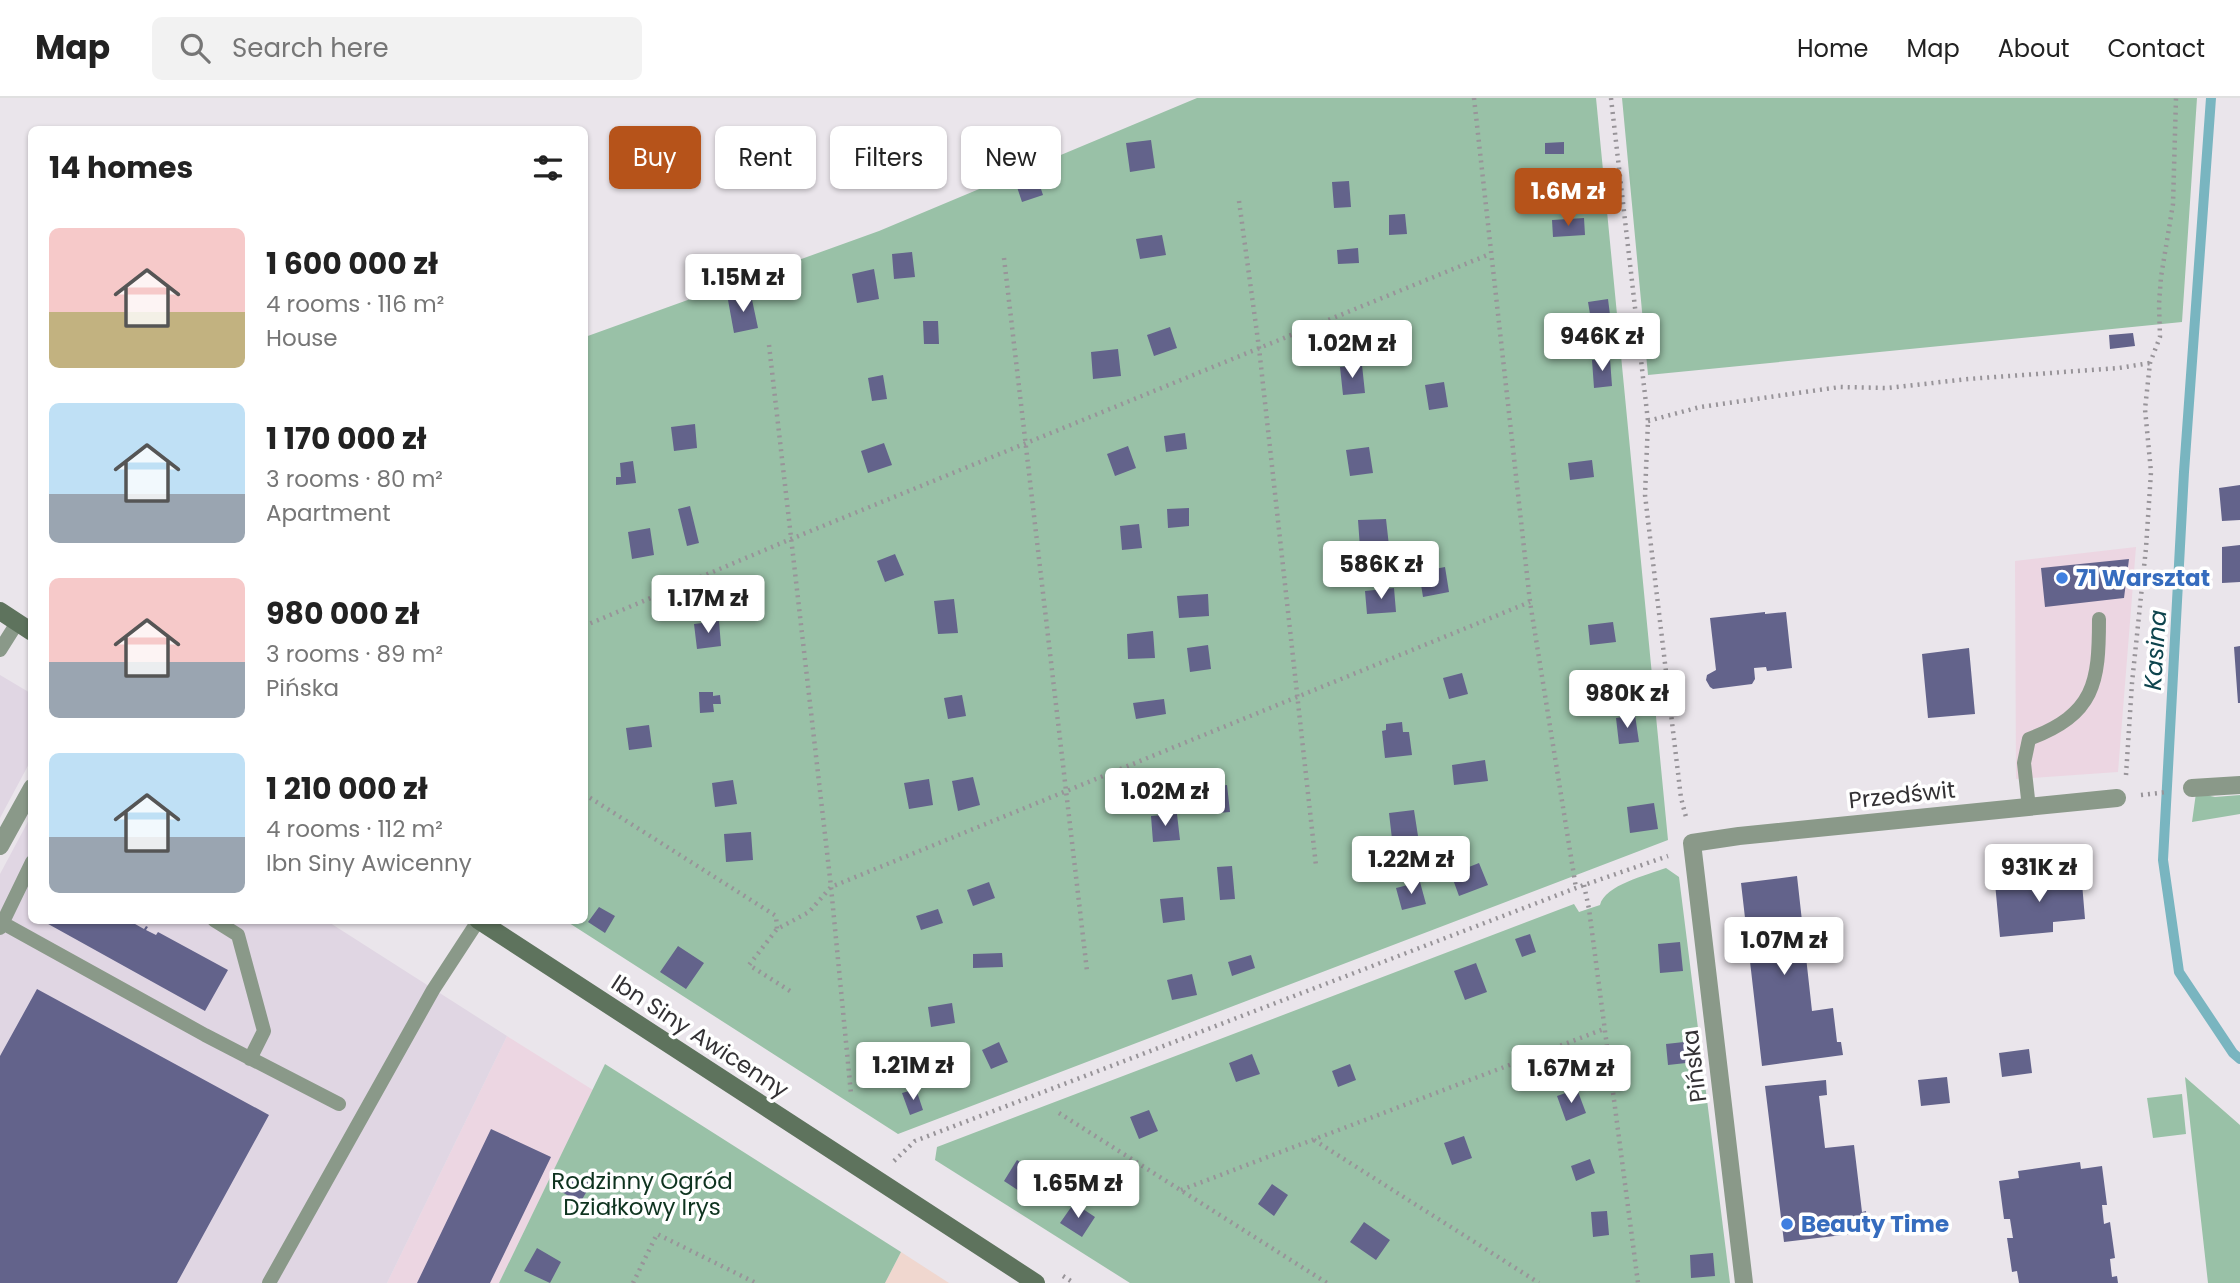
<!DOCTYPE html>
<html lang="en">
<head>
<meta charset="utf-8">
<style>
	body { margin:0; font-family:Poppins,sans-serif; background:#f2f2f2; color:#222; height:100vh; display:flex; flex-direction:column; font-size:26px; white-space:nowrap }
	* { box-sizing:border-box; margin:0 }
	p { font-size:23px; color:#767676 }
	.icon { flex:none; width:38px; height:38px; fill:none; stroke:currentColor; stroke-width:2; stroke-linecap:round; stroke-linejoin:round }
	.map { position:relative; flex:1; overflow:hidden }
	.details { position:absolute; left:28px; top:28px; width:560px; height:798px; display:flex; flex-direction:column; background:#fff; border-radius:10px; box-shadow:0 2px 5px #0004 }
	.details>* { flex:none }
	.top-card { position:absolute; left:609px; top:28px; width:665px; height:63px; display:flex; gap:14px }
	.price { position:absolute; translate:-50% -60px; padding:0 16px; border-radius:7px; background:#fff; color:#222; font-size:23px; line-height:46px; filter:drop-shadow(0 2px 4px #0008) }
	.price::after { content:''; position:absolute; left:50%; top:42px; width:21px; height:16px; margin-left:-10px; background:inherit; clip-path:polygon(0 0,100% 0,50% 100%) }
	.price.on { background:#b6531a; color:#fff }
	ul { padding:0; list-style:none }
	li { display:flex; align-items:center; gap:21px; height:175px; padding:0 21px }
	li span { display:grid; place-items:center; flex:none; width:196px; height:140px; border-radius:10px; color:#555 }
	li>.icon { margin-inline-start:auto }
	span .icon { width:84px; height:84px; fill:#fffc; stroke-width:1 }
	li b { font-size:30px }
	h2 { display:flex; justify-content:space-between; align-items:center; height:84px; padding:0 21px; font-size:30px }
	.chip { padding:0 24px; border-radius:10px; background:#fff; box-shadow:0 2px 5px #0004; font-size:24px; line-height:63px }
	.chip.on { background:#b6531a; color:#fff }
	header { display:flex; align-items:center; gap:42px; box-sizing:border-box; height:98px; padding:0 35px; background:#fff; border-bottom:2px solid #e0e0e0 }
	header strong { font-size:33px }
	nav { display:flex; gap:38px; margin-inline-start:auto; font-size:24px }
	.search { width:490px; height:63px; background:#f2f2f2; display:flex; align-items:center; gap:18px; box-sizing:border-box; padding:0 24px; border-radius:10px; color:#767676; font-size:26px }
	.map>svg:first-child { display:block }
	.commercial { fill:#ecd6e2 }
	.built { fill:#e0d6e3 }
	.education { fill:#f0d7cf }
	.green { fill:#99c1a7 }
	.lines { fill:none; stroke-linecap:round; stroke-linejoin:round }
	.stream { stroke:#79b5c0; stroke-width:10 }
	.building { fill:#63638b }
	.path { stroke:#989499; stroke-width:4.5; stroke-dasharray:2 5; stroke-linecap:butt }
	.lane { stroke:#8a9989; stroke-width:14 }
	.street { stroke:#8a9989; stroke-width:18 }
	.secondary { stroke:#5e735d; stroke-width:18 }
	.shop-dot { fill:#3f7fe0; stroke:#fff; stroke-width:2.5 }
	.labels { text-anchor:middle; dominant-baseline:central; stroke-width:7; stroke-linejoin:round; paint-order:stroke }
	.shop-label { font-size:23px; font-weight:bold; fill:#366cbe; stroke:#fff; text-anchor:start }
	.street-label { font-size:23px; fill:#333134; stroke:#fff }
	.park-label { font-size:23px; fill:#0e331f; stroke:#fff }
	.water-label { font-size:24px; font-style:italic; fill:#0d444d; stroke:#fff }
</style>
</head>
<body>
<header>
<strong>Map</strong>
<div class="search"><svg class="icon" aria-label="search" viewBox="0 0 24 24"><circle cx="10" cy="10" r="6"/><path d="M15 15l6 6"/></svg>Search here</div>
<nav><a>Home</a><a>Map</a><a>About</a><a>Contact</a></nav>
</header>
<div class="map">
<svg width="2240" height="1185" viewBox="0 0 2240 1185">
	<rect width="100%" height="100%" fill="#eae5eb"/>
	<path class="commercial" d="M2136,449L2118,674L2016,681L2015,463Z
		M507,938L593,992L499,1185H387Z"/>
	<path class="built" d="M0,577L32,596L31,662L0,720Z
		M31,718L32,822L327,823L507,938L387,1185H0V776Z"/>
	<path class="education" d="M901,1154L949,1185H885Z"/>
	<path class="green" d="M1197,0H1596L1668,742L898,1036L566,823L584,822L585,239L879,133Z
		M1622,0H2197L2182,224L1648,277Z
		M2196,695L2215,699L2240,697V716L2192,724Z
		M1666,770L1679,779L1730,1185H1130L935,1062L937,1049L1574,806L1579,814L1600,807C1605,787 1647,777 1666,770Z
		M605,966L901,1154L885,1185H499Z
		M2185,979L2240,1027V1185H2208Z
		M2182,996L2186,1036L2153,1040L2147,1000Z"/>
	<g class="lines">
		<path class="stream" d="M2211,0L2184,374L2163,762L2179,874L2233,955L2240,961"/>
	</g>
	<path class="building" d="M1151,42L1155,70L1130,74L1126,45Z
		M1564,44V56H1545V45Z
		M1037,79L1043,97L1022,104L1016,86Z
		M1349,83L1351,109L1334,110L1332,84Z
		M1405,116L1407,136L1389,137V117Z
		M1584,120L1585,137L1553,139L1552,122Z
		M1162,137L1166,157L1140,161L1136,141Z
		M1358,150L1359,165L1338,166L1337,152Z
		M912,154L915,179L894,181L892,156Z
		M874,171L879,201L857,205L852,176Z
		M751,197L758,230L734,235L728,202Z
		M1608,201L1611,225L1592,228L1588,204Z
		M923,223H938L939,246H924Z
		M1170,229L1177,250L1154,258L1147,237Z
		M2133,235L2135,248L2110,251L2109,237Z
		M1118,251L1121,278L1093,281L1091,254Z
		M1610,261L1612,288L1594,290L1592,262Z
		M1362,267L1365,295L1343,297L1340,269Z
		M883,277L887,301L872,303L868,280Z
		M1444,284L1448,309L1429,312L1425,287Z
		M695,326L697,350L674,353L671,329Z
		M1185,335L1187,351L1166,354L1164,338Z
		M884,345L892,367L868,375L861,353Z
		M1128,348L1136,370L1115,378L1107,356Z
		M1369,349L1373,375L1350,378L1346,352Z
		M1592,362L1594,379L1570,382L1568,365Z
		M633,363L636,385L616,387V379H621L620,365Z
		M2240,387V422L2222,423L2219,390Z
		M690,408L699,445L687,448L678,411Z
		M1189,410V428L1168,430L1167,411Z
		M1386,421L1389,448L1360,450L1358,422Z
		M1139,426L1142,450L1122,452L1120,428Z
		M650,430L654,457L632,461L628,434Z
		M2240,447V484L2222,485V449Z
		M895,456L904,477L885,484L877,463Z
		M2129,461L2124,500L2045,509L2041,470Z
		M1445,469L1449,494L1423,499L1419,474Z
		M1394,490L1396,514L1367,516L1365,493Z
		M1208,496L1209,518L1179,520L1177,498Z
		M954,501L958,535L938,536L934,503Z
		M1765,514V516L1786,514L1792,570L1767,573L1766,569L1754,570L1755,581L1752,586L1713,591L1710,589L1706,582L1707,577L1716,572L1710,520Z
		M719,523L721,548L697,551L694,526Z
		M1613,524L1616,544L1590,547L1588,527Z
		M1153,533L1155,560L1128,561L1127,536Z
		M1208,547L1211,571L1190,574L1187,550Z
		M2240,548V605H2238L2234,549Z
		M1969,550L1975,616L1928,620L1922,556Z
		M1462,575L1468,596L1449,601L1443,580Z
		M699,594H713V598L720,597L721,606H713L714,614L700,615Z
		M962,597L966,618L948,621L944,600Z
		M1164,601L1166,616L1136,621L1133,605Z
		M1635,617L1639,644L1619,646L1616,620Z
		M1402,624L1403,634H1409L1412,657L1385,660L1382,633L1386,632V626Z
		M649,627L652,649L629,652L626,630Z
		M1485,662L1488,683L1454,687L1452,667Z
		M973,679L980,707L958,713L952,683Z
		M929,681L933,707L909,711L904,685Z
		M733,682L737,706L715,709L712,685Z
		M1227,687L1230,714L1206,716L1204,690Z
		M1654,705L1658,731L1630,735L1627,709Z
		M1414,712L1418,738L1392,741L1389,715Z
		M1177,716L1180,742L1153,744L1151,718Z
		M751,734L753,762L726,764L724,736Z
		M1479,765L1488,787L1459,798L1451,776Z
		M1232,768L1235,801L1220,802L1217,769Z
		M2081,773L2085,821L2053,824V834L2000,839L1995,785L2045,781V776Z
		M1797,778L1812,913L1833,910L1837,944H1841L1843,957L1762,968L1741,785Z
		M989,784L995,800L973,808L967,792Z
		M1420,784L1426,806L1402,812L1396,790Z
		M1183,799L1185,822L1163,825L1160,801Z
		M599,809L615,818L605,835L588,824Z
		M938,811L943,825L921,832L916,818Z
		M41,822H128L144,831L146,828L148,829L146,832L156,837L158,834L228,872L205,913Z
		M1530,836L1536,854L1522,859L1515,841Z
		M1680,844L1683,873L1660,875L1658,846Z
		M678,848L704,865L686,891L660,874Z
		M1002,855L1003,869L973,870V856Z
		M1251,857L1255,870L1232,878L1228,864Z
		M1476,865L1487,894L1465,902L1454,873Z
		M1192,876L1197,897L1172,902L1167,882Z
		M37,891L269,1017L177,1185H0V958Z
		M952,905L955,925L931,929L928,909Z
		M1693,943L1695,964L1668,967L1666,946Z
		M999,944L1008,964L991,971L982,952Z
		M2029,951L2032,975L2002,979L1999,955Z
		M1252,956L1260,976L1236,984L1229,965Z
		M1350,966L1356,982L1338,989L1332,973Z
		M1947,979L1950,1005L1921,1008L1918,982Z
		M1826,982L1827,997L1819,998L1825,1050L1854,1047L1862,1114L1866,1113L1868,1134L1784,1144L1765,988Z
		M916,991L923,1012L910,1017L902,995Z
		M1577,991L1586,1015L1566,1023L1557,998Z
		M1149,1012L1158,1033L1139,1041L1130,1019Z
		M491,1031L551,1059L490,1185H417Z
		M1464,1038L1472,1060L1452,1067L1444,1045Z
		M1590,1061L1595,1075L1576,1083L1571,1068Z
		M1017,1062L1038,1076L1025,1097L1004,1083Z
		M2080,1064L2081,1071L2102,1068L2107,1107H2102L2104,1126L2110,1124L2115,1160L2110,1161L2112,1179L2117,1178L2118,1185H2019L2017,1173L2012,1174L2007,1140H2013L2010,1121H2004L1999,1083L2019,1080L2018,1073Z
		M573,1076L591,1086L580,1105L562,1094Z
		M1272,1086L1288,1097L1274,1118L1258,1106Z
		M1074,1105L1095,1119L1082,1139L1060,1125Z
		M1607,1113L1609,1137L1593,1139L1591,1114Z
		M1364,1124L1390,1142L1376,1162L1350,1144Z
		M537,1150L561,1164L550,1185L524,1173Z
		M1713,1155L1715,1178L1691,1180L1690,1157Z"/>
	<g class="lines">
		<path class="path" d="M1474,0L1530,504L1576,790
			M1611,0L1648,323L1645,397L1681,700L1686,719
			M1239,103L1259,250L1316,768
			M1004,160L1087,873
			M769,247L831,789L851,996
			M1648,323L1700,309L1840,289L1888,290L1968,281L2119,270L2150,265
			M584,528L791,441L1490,156
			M2126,677L2132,585L2146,450L2151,374L2145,311L2150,265L2160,239L2159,206L2161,179L2173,106L2176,0
			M584,696L776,818L777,831
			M2141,697L2167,694
			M1584,787L1589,811L1638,1185
			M790,893L749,867L777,831L809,814L831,789L1530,504
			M1059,1015L1327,1185
			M1314,1042L1539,1185
			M894,1063L915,1043L1584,787L1668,758
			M1181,1092L1604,931
			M1063,1178L1074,1185
			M633,1185L657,1136L756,1185"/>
		<path class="lane" d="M0,552L17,525
			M2029,710L2024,665L2029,641C2095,616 2099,585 2099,521
			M214,822L238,837L264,933L250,961
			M1,824L205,937L339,1006
			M0,830L32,764
			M269,1185L433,892L478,823"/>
		<path class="street" d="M2192,690L2240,687
			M0,748L32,690
			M1744,1185L1692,745L1739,738L2117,700"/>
		<path class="secondary" d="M0,513L32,534
			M478,822L1036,1185"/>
	</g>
	<g class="shop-dot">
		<circle cx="2062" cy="480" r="7"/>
		<circle cx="1787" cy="1126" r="7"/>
	</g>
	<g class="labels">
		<g class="shop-label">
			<text x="2076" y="480">71 Warsztat</text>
			<text x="1801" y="1126">Beauty Time</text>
		</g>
		<g class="street-label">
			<text transform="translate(1902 697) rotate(-6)">Przedświt</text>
			<text transform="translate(700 938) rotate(33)">Ibn Siny Awicenny</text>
			<text transform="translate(1694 968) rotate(-97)">Pińska</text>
		</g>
		<g class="park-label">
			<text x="642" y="1083">Rodzinny Ogród<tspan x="642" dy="26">Działkowy Irys</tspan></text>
		</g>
		<g class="water-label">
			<text transform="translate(2155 552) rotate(-86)">Kasina</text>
		</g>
	</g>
</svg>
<b class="price on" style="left:1568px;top:130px">1.6M zł</b>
<b class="price" style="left:743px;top:216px">1.15M zł</b>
<b class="price" style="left:1602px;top:275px">946K zł</b>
<b class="price" style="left:1352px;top:282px">1.02M zł</b>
<b class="price" style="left:1381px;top:503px">586K zł</b>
<b class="price" style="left:708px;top:537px">1.17M zł</b>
<b class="price" style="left:1627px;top:632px">980K zł</b>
<b class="price" style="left:1165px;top:730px">1.02M zł</b>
<b class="price" style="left:1411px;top:798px">1.22M zł</b>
<b class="price" style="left:2039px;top:806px">931K zł</b>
<b class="price" style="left:1784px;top:879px">1.07M zł</b>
<b class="price" style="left:913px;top:1004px">1.21M zł</b>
<b class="price" style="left:1571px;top:1007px">1.67M zł</b>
<b class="price" style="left:1078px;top:1122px">1.65M zł</b>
<div class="top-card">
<a class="chip on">Buy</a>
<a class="chip">Rent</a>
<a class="chip">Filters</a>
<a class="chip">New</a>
</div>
<section class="details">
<h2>14 homes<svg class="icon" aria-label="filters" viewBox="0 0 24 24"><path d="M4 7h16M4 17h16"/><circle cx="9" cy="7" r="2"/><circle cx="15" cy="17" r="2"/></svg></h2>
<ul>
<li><span style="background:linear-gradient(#f6c9c9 60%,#c2b280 0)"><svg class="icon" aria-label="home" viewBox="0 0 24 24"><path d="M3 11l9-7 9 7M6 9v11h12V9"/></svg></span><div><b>1 600 000 zł</b><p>4 rooms · 116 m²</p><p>House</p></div></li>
<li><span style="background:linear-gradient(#bfe0f5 65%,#9aa5b1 0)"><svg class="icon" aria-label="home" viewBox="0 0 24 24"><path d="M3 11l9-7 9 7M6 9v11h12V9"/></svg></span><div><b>1 170 000 zł</b><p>3 rooms · 80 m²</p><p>Apartment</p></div></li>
<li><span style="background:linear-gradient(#f6c9c9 60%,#9aa5b1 0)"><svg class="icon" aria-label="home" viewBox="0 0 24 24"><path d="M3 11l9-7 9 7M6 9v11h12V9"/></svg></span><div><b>980 000 zł</b><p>3 rooms · 89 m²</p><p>Pińska</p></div></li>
<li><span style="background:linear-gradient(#bfe0f5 60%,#9aa5b1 0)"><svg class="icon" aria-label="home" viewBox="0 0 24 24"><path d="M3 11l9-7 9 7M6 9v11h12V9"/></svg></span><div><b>1 210 000 zł</b><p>4 rooms · 112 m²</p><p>Ibn Siny Awicenny</p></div></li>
</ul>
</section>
</div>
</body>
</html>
